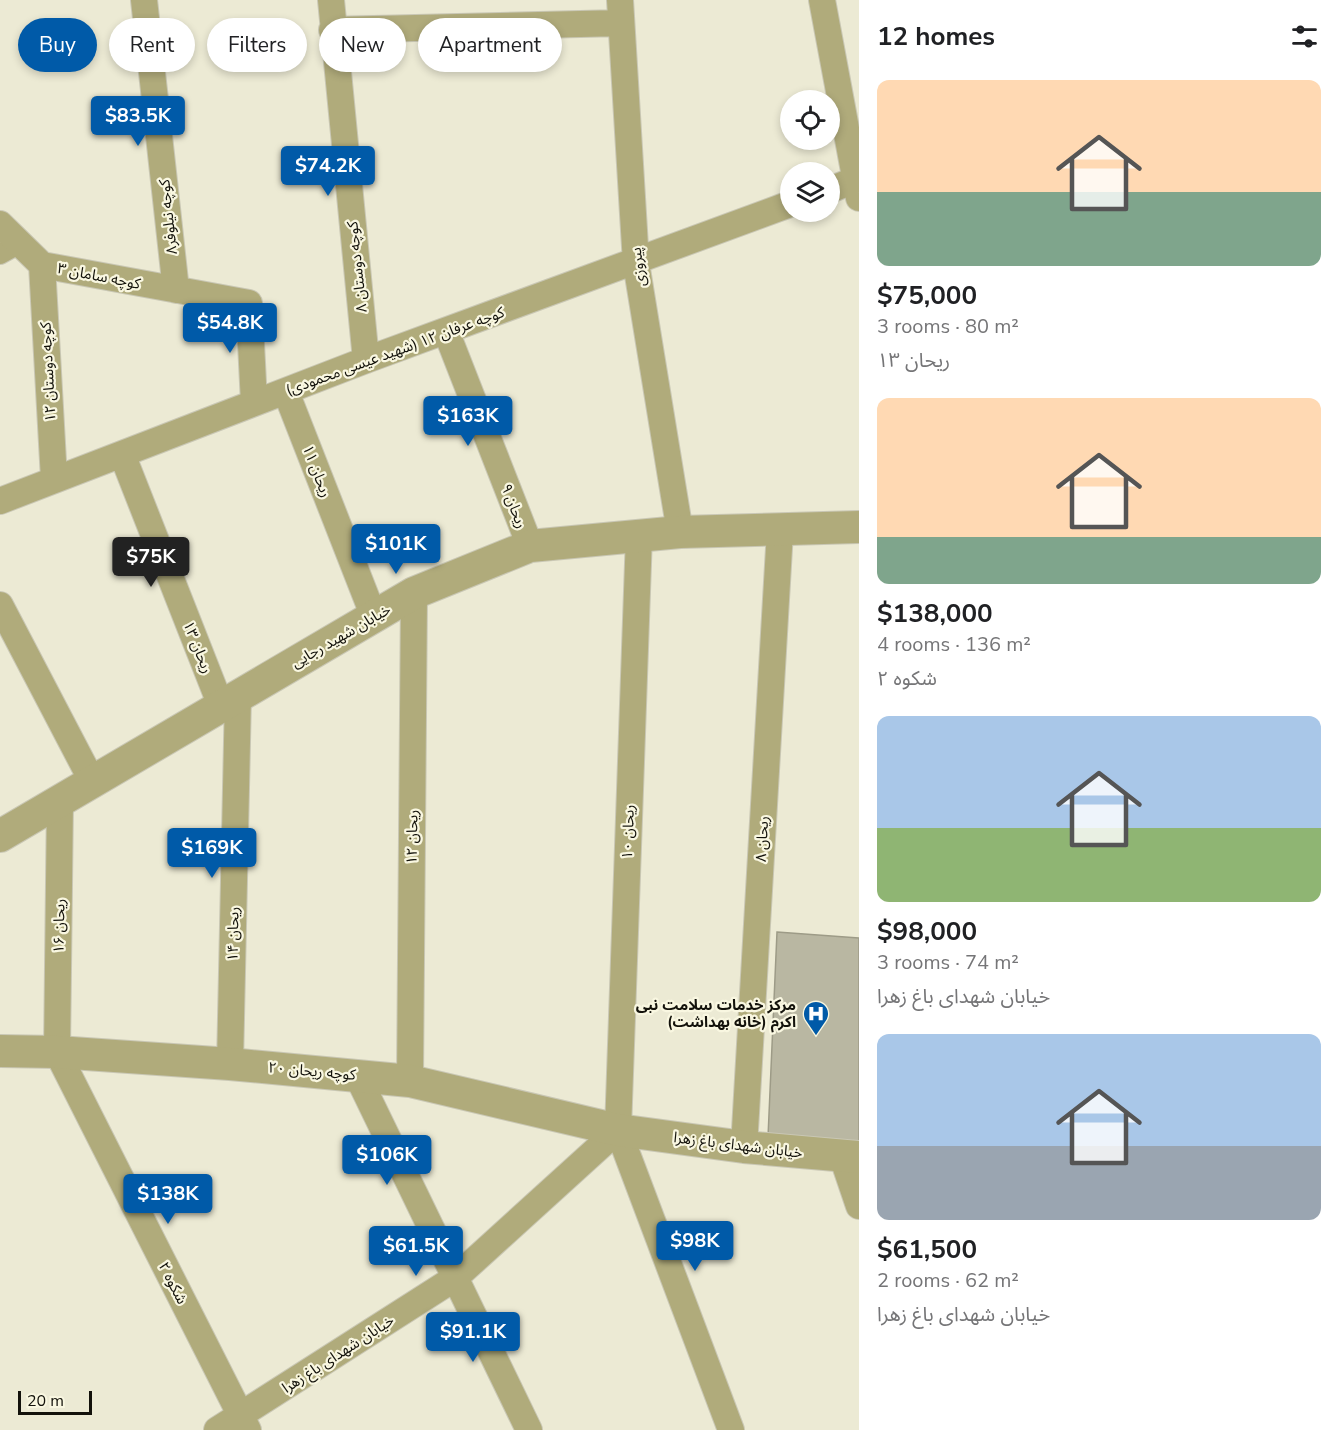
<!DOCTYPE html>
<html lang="en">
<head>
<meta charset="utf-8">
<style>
	body { margin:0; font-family:"Nunito Sans","Noto Sans Arabic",sans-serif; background:#f2f2f2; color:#202124; height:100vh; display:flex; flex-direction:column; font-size:22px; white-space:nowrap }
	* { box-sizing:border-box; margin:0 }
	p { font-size:20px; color:#757577 }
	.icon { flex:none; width:33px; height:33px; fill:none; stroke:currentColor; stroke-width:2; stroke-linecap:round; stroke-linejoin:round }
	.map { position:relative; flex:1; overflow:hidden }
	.drawer { display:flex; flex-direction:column; background:#fff; width:480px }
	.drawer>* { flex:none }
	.guide { position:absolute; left:18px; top:18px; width:570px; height:54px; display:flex; gap:12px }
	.controls { position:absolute; left:780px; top:90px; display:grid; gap:12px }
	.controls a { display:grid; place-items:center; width:60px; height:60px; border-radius:50%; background:#fff; box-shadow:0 3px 9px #0003; font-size:30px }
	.scale { position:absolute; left:18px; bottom:15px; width:74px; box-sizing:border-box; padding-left:6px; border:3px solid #13120b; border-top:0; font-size:16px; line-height:21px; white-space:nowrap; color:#13120b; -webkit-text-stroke:4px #f9f7e1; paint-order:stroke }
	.price { position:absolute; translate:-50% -51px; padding:0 14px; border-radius:6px; background:#005aa8; color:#fff; font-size:20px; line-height:39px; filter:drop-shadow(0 2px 3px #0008) }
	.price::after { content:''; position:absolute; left:50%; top:36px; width:18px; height:14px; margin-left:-9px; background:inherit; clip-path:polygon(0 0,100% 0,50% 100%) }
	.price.current { background:#222; color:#fff }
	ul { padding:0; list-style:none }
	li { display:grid; align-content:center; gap:12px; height:318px; padding:0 18px }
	li span { display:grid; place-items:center; height:186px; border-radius:12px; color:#555 }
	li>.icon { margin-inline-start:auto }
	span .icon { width:108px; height:108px; fill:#fffc; stroke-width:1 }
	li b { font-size:26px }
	h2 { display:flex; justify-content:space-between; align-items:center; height:72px; padding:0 18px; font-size:26px }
	.chip { padding:0 21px; border-radius:27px; background:#fff; box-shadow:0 3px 9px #0003; font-size:21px; line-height:54px }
	.chip.current { background:#005aa8; color:#fff }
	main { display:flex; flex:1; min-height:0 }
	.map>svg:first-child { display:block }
	.building { fill:#b9b7a2; stroke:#9d9b87; stroke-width:1.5 }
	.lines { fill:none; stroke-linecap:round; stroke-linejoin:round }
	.pedestrian-casing { stroke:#c9c7b4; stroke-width:22 }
	.minor-casing { stroke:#c9c7b4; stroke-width:28 }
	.tertiary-casing { stroke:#c9c7b4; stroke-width:34 }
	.pedestrian { stroke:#b0ab7b; stroke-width:20 }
	.minor { stroke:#b0ab7b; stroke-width:26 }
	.tertiary { stroke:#b0ab7b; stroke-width:32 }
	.labels { text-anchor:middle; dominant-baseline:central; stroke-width:4.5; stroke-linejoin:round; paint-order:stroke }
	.street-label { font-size:15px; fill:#13120b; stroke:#f9f7e1 }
	.poi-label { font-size:15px; font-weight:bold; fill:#13120b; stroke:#f9f7e1; text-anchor:end }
</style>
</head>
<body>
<main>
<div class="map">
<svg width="859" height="1430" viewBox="0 0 859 1430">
	<rect width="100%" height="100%" fill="#ecead4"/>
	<path class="building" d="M777,932L859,938V1141L768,1137Z"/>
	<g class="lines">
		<defs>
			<path id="pedestrian" d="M0,254L20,243"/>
			<path id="minor" d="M144,0L176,290
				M331,0L366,360
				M620,0L636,263L680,532
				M822,0L859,198
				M332,30L621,23
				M830,190L859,178
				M0,224L42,265L249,303L254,403
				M42,265L54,479
				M446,331L530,546
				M286,392L374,617
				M122,454L221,706
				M0,501L366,360L790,204
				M639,535L618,1130L731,1430
				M0,605L92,781
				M60,800L57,1052L248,1430
				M230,1064L238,696
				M357,1075L529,1430
				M410,1081L414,593
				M744,1147L780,531
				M842,1156L859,1206
				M217,1430L455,1278L618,1130"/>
			<path id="tertiary" d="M0,836L414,593L530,546L680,532L859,527
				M0,1051L57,1052L230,1064L410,1081L618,1130L744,1147L859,1157"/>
		</defs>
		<use href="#pedestrian" class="pedestrian-casing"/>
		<use href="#minor" class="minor-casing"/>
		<use href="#tertiary" class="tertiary-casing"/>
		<use href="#pedestrian" class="pedestrian"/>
		<use href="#minor" class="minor"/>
		<use href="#tertiary" class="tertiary"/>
	</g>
	<defs>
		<symbol id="hospital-pin" viewBox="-11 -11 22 30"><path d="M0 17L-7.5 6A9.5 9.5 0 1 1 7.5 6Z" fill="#005aa8" stroke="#f9f7e1"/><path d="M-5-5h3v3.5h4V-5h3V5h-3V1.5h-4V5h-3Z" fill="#fff"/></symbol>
	</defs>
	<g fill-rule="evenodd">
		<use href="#hospital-pin" x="801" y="999" width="30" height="40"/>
	</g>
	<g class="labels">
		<g class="street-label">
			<text transform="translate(168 217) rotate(-96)">کوچه نیلوفر۸</text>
			<text transform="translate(357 267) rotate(-96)">کوچه دوستان ۸</text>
			<text transform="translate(638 267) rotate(-97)">پیروزی</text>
			<text transform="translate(99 276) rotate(11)">کوچه سامان ۳</text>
			<text transform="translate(395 351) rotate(-20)">کوچه عرفان ۱۲ (شهید عیسی محمودی)</text>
			<text transform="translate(48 372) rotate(-93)">کوچه دوستان ۱۲</text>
			<text transform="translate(317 471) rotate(69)">ریحان ۱۱</text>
			<text transform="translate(514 506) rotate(69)">ریحان ۹</text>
			<text transform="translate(341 636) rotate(-30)">خیابان شهید رجایی</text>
			<text transform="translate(198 647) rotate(68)">ریحان ۱۳</text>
			<text transform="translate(628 832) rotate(-88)">ریحان ۱۰</text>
			<text transform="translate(412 837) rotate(-89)">ریحان ۱۲</text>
			<text transform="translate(762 839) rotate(-87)">ریحان ۸</text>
			<text transform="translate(59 926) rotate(-89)">ریحان ۱۶</text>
			<text transform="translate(233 934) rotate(-89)">ریحان ۱۴</text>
			<text transform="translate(312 1071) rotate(5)">کوچه ریحان ۲۰</text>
			<text transform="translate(738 1145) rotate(7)">خیابان شهدای باغ‌ زهرا</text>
			<text transform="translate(173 1283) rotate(63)">شکوه ۲</text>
			<text transform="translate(338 1354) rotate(-33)">خیابان شهدای باغ زهرا</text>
		</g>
		<g class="poi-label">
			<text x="796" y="1005">مرکز خدمات سلامت نبی<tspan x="796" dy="17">اکرم (خانه بهداشت)</tspan></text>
		</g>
	</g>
</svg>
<div class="controls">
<a><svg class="icon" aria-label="locate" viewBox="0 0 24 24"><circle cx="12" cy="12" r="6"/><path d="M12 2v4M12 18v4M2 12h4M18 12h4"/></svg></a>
<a><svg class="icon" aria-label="layers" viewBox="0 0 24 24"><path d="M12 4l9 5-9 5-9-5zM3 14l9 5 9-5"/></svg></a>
</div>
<div class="scale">20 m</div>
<b class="price" style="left:138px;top:147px">$83.5K</b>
<b class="price" style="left:328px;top:197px">$74.2K</b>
<b class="price" style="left:230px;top:354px">$54.8K</b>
<b class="price" style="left:468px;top:447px">$163K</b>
<b class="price" style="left:396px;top:575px">$101K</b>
<b class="price current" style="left:151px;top:588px">$75K</b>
<b class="price" style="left:212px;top:879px">$169K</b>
<b class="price" style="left:387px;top:1186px">$106K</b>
<b class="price" style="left:168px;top:1225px">$138K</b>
<b class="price" style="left:695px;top:1272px">$98K</b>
<b class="price" style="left:416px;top:1277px">$61.5K</b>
<b class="price" style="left:473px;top:1363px">$91.1K</b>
<div class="guide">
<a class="chip current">Buy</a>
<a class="chip">Rent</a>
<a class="chip">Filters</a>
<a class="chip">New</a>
<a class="chip">Apartment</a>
</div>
</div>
<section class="drawer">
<h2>12 homes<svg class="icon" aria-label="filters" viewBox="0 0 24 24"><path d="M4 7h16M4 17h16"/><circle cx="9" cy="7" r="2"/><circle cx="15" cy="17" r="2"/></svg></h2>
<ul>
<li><span style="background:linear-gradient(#ffd9b3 60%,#7fa58c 0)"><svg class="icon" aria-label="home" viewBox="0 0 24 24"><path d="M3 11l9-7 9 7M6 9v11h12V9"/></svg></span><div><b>$75,000</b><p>3 rooms · 80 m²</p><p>ریحان ۱۳</p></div></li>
<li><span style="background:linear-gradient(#ffd9b3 75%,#7fa58c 0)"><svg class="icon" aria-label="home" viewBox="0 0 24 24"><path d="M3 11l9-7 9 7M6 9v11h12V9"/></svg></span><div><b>$138,000</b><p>4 rooms · 136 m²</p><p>شکوه ۲</p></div></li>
<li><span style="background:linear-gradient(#a9c7e8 60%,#8fb573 0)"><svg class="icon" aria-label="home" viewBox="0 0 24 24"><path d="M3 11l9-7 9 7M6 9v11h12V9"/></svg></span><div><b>$98,000</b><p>3 rooms · 74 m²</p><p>خیابان شهدای باغ‌ زهرا</p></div></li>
<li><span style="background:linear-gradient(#a9c7e8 60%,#9aa5b1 0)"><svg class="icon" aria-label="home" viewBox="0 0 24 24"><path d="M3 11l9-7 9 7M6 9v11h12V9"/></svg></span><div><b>$61,500</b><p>2 rooms · 62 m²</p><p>خیابان شهدای باغ زهرا</p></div></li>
</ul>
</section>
</main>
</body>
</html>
